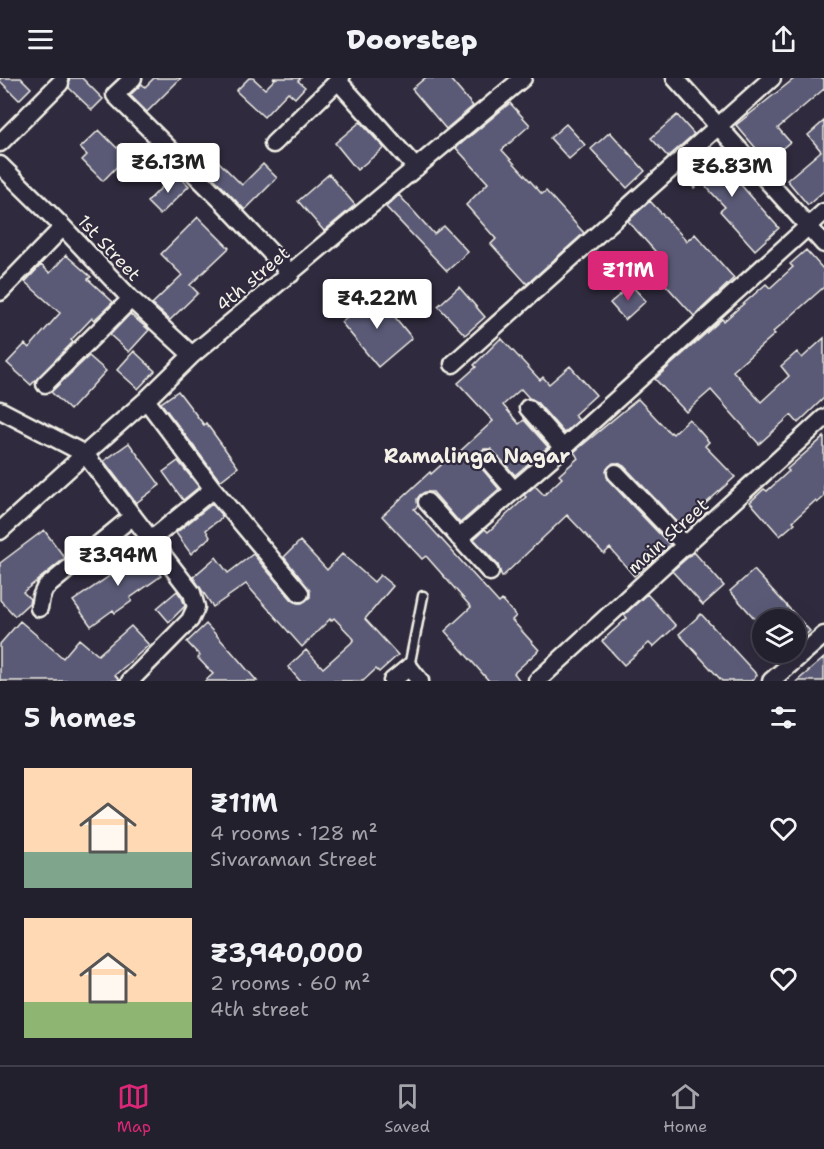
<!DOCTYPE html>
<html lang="en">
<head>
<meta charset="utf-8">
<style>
	body { margin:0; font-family:"Shantell Sans",sans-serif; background:#2f2d3a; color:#f1f3f6; height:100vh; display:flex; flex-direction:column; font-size:22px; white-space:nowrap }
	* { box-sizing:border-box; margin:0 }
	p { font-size:20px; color:#a3a3aa }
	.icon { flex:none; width:33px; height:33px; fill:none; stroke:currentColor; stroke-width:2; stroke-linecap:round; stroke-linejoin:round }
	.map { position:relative; height:603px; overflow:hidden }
	.sheet { display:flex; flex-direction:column; background:#23202e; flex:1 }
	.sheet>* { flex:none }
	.buttons { position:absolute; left:752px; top:531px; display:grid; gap:12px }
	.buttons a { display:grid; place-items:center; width:54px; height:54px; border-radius:50%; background:#23202e; box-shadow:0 6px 24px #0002,0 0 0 2px #403e4a; font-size:30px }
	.price { position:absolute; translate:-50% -51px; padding:0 14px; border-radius:6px; background:#fff; color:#222; font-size:20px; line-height:39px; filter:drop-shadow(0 2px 3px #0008) }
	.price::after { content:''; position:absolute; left:50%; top:36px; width:18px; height:14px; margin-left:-9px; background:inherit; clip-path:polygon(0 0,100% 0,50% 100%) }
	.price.selected { background:#db2777; color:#fff }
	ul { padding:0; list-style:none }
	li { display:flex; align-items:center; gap:18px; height:150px; padding:0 24px }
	li span { display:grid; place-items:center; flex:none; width:168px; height:120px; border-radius:0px; color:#555 }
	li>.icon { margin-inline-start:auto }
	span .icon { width:72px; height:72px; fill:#fffc; stroke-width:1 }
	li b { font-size:26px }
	h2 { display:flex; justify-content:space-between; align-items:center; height:72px; padding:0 24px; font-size:26px }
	header { display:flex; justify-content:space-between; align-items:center; height:78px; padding:0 24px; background:#23202e; font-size:27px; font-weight:800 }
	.tab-bar { display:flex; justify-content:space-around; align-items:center; height:84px; border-top:2px solid #403e4a; background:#23202e; font-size:16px; color:#a3a3aa }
	.tab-bar a { display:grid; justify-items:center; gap:3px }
	.tab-bar .selected { color:#db2777 }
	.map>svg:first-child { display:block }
	.building { fill:#5a5a77; stroke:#f4f1e8; stroke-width:1.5 }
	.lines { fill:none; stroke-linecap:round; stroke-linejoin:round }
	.lane-casing { stroke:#f4f1e8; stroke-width:13 }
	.street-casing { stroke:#f4f1e8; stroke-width:21 }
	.lane { stroke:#2f2a3d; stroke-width:8 }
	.street { stroke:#2f2a3d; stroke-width:16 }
	.labels { text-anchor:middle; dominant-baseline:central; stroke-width:4.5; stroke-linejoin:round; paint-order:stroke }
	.street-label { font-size:18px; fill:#f4f1e8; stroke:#2f2a3d }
	.neighbourhood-label { font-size:20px; font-weight:bold; fill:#f4f1e8; stroke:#2f2a3d }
</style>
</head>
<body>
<header><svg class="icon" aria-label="menu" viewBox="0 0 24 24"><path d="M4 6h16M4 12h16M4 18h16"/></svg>Doorstep<svg class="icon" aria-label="share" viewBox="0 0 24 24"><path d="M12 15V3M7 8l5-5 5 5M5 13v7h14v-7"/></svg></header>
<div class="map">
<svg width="824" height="603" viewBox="0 0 824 603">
	<rect width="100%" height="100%" fill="#2f2a3d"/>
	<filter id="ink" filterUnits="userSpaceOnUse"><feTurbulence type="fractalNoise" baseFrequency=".0167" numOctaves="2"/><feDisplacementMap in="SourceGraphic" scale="12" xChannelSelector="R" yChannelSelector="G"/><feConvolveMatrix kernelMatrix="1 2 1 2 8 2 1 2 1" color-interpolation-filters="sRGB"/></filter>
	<g filter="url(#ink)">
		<path class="building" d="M0,0H21L31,10L19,22L0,3Z
			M69,0H82L103,21L92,32L69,10Z
			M154,0H181L147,34L130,17L142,6L145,9Z
			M249,0H253L265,11L275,1L273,0H301L298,3L305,9L295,20L288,14L264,39L236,13Z
			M425,0H449L473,28L446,51L412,11Z
			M795,0H824V11L778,50L790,64L767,83L736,47Z
			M510,25L530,47L502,72L542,116L546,113L584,155L527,206L491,166L496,161L466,127L488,105L456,70Z
			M677,37L694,56L668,79L651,60Z
			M824,43V113L808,127L787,102L821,73L808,57Z
			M360,44L384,70L357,92L335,65Z
			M566,46L585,67L569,81L550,60Z
			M99,52L117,70L121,66L130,75L103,103L82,82L87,77L80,70Z
			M610,54L645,93L627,110L591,71Z
			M710,70L743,105L741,107L779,150L755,172L720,133L725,129L701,103L694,110L681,96Z
			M215,80L242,107L263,86L277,100L245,132L204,90Z
			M176,95L189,108L160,137L147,124Z
			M329,96L355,127L324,153L298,123Z
			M399,117L434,156L444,148L468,174L447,193L386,129Z
			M650,123L687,163L695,156L734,200L694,238L651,191L662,181L628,143Z
			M198,139L229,170L190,207L198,215L170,242L152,226L182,197L161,176Z
			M806,172L824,192V209L773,254L775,256L733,293L761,324L789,298L781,288L797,274L802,280L824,260V320L798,345L791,337L759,366L711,312L686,334L655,301L722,241L724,243L766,206L770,210L793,189L790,186Z
			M66,177L91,199L88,201L113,224L94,242L92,240L71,262L73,264L31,307L7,285L25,266L29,270L60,235L25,204L41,187L50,195Z
			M631,207L646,223L625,242L610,225Z
			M459,209L485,239L465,257L438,228Z
			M376,216L412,260L378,289L341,244Z
			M130,236L149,252L129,274L110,257Z
			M501,260L540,302L543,299L549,306L570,288L596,317L574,337L579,342L564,355L536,323L529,320L521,311L503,327L519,346L524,342L548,369L515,397L491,371H484L480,374L477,382L479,387L499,411L460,445L433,414H425L420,417L417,421L418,428L414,431L499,525L502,522L516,538L512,542L539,572L514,595L520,603H489L445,553L471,529L426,478L422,481L382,438L430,394L431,396L457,373L458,375L493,343L458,305L476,289L474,287Z
			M134,273L155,293L138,311L117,292Z
			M89,278L106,293L70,332L51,314Z
			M178,313L204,347L206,345L238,389L220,403L161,325Z
			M638,321L670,355L671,354L673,356L689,341L709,364L705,368L735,399L681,448L624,388L618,385H613L606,392L608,402L670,467L634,498L610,470L604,476L567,437L502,499L498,487L474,461L485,451L488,454L526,419L524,417L535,408L544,417L562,400L559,397L578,380L574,374Z
			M824,359V419L817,425L815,423L793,443L795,445L780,458L750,424L764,411L767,413L789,393L787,391Z
			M129,365L160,407L136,425L104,383Z
			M178,383L199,409L183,422L163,394Z
			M212,426L223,439L206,452L210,459L191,476L176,455Z
			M44,452L65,480L23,514L30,521L29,525L15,538L0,522V485Z
			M300,463L327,492L342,476L374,504L380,497L393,508L365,541L398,577L379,594L376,591L363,603H300L288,589L306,572L323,590L351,565L354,561L334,540L331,543L330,541L302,569L246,506L213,529L193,499L216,479L228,495L253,476L292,522L297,525H302L310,519V513L284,479Z
			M138,466L161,498L130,520L132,523L115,535L113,532L91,548L73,523L124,488L118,481Z
			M694,474L724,508L703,527L672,493Z
			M754,492L810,553L795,566V542H756L730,513Z
			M177,513L182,520L185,528L169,544L157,530Z
			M647,516L676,548L653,569L649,565L624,587L602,563L627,540L624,537Z
			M701,536L757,597L751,603H722L679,556Z
			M20,543L63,580L79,561L98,577L131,548L149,567L115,597L120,603H0V566Z
			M206,546L231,573L257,603H205L213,596L198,580L200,578L187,564Z
			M824,580V603H797L817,586Z"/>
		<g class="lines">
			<defs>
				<path id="lane" d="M409,589L423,518"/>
				<path id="street" d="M133,0L115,17L222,123L291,196
					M675,0L824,166
					M338,3L416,90
					M0,65L60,5
					M273,66L341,0
					M0,87L63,149L131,221L192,277
					M0,214L63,149
					M453,286L772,0
					M45,306L131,221
					M146,322L213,411L300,515
					M528,330L563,370
					M0,332L85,376L146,322L192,277L523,0
					M487,381L514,412
					M616,395L686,468
					M427,424L490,494
					M0,453L85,376L192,515L196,529L190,542L130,603
					M459,460L563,370L824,134
					M152,461L213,411
					M39,530L41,519L45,510L133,438
					M392,603L409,589L420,603
					M537,603L824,340
					M771,603L824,557"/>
			</defs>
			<use href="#lane" class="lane-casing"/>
			<use href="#street" class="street-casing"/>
			<use href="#lane" class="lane"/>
			<use href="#street" class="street"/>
		</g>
	</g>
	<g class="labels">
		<g class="street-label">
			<text transform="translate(109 170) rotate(47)">1st Street</text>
			<text transform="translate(253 201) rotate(-40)">4th street</text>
			<text transform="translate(668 458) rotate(-42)">main Street</text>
		</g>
		<g class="neighbourhood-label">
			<text x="477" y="378">Ramalinga Nagar</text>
		</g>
	</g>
</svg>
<div class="buttons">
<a><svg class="icon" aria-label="layers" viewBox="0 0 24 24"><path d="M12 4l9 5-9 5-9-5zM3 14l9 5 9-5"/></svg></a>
</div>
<b class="price" style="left:168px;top:116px">₹6.13M</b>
<b class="price" style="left:732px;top:120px">₹6.83M</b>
<b class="price selected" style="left:628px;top:224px">₹11M</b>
<b class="price" style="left:377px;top:252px">₹4.22M</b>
<b class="price" style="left:118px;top:509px">₹3.94M</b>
</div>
<section class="sheet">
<h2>5 homes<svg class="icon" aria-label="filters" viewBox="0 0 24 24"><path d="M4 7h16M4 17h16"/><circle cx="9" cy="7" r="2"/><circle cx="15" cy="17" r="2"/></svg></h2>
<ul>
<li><span style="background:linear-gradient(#ffd9b3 70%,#7fa58c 0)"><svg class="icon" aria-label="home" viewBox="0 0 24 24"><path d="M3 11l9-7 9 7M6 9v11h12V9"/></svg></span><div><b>₹11M</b><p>4 rooms · 128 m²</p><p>Sivaraman Street</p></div><svg class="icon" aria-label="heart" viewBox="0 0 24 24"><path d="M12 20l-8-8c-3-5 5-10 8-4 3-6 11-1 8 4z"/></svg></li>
<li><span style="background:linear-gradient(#ffd9b3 70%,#8fb573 0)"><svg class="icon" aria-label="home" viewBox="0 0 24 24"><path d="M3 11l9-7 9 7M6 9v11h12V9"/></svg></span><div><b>₹3,940,000</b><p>2 rooms · 60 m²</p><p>4th street</p></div><svg class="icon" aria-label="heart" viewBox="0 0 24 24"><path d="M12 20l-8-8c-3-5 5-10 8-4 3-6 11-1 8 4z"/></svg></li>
</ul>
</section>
<nav class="tab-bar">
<a class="selected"><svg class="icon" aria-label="map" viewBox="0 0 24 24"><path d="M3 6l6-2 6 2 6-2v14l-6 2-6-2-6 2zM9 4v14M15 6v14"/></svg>Map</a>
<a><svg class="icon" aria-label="saved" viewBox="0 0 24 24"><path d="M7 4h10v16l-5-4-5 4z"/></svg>Saved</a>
<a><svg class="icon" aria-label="home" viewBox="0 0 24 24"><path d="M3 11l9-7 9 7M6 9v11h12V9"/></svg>Home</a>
</nav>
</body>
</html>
